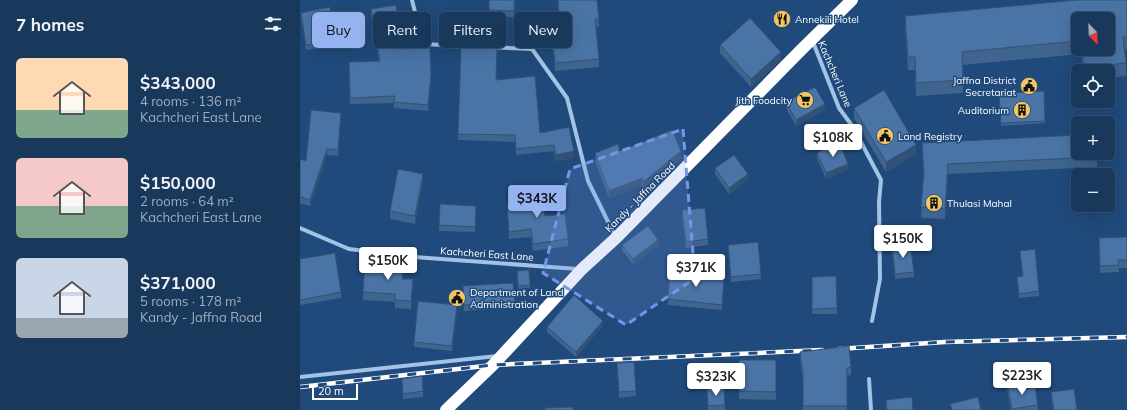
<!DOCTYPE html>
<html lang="en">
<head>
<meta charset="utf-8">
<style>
	body { margin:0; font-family:Mulish,sans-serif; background:#213f62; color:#f1f3f6; height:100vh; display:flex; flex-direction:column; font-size:15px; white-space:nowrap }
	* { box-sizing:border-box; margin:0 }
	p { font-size:13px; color:#9facbb }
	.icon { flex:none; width:22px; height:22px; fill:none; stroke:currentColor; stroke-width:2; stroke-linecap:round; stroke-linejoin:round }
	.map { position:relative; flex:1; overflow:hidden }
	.drawer { display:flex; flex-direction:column; background:#18385c; width:300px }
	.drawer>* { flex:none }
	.banner { position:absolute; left:12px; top:12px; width:380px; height:36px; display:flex; gap:8px }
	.needle { width:26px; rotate:157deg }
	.tools { position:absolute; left:771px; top:12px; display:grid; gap:8px }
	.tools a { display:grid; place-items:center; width:44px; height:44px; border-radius:6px; background:#18385c; box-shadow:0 4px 16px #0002,0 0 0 1px #365272; font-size:20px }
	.scale { position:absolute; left:12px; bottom:10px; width:46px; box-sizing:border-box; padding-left:4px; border:2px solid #fff; border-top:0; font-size:11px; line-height:14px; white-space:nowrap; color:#fff; -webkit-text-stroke:3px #204a7b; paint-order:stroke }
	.price { position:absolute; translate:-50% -34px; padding:0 9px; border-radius:4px; background:#fff; color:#222; font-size:13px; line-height:26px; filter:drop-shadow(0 1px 2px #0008) }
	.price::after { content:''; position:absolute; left:50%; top:24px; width:12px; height:9px; margin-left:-6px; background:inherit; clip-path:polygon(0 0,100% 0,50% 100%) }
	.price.selected { background:#95b2f1; color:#111 }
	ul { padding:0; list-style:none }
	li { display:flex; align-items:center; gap:12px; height:100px; padding:0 16px }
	li span { display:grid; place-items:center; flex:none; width:112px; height:80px; border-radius:6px; color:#555 }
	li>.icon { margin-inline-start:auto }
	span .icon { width:48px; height:48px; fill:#fffc; stroke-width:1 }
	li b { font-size:17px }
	h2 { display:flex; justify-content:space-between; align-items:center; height:48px; padding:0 16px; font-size:17px }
	.chip { padding:0 14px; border-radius:6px; background:#18385c; box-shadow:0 4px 16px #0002,0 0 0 1px #365272; font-size:14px; line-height:36px }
	.chip.selected { background:#95b2f1; color:#111 }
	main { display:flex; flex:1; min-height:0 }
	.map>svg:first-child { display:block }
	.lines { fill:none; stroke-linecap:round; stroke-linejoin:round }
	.street { stroke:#a2c3e6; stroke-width:4 }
	.highway { stroke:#fff; stroke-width:12 }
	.rail-casing { stroke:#fff; stroke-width:4.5 }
	.rail { stroke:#204a7b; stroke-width:3; stroke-dasharray:9; stroke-linecap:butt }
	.wall { fill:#3f648e; fill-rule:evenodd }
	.shaded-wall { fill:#335174 }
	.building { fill:#4974a5; stroke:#335174 }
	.marked { fill:#7795e8; fill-opacity:0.2; stroke:#7795e8; stroke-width:3; stroke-dasharray:8 5; stroke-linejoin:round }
	.labels { text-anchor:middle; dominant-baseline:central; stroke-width:3; stroke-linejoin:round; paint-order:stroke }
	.poi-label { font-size:10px; fill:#fff; stroke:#204a7b; text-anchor:start }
	.street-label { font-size:10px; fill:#fff; stroke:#204a7b }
</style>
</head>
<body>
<main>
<section class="drawer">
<h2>7 homes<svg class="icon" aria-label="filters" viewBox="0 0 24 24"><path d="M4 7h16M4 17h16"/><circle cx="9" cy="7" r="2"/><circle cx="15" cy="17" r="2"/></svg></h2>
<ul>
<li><span style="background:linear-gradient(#ffd9b3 65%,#7fa58c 0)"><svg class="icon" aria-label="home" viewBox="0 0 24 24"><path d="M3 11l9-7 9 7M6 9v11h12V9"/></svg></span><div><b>$343,000</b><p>4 rooms · 136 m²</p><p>Kachcheri East Lane</p></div></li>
<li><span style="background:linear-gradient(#f6c9c9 60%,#7fa58c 0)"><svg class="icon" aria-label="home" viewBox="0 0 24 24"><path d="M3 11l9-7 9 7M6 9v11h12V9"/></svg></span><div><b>$150,000</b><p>2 rooms · 64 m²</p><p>Kachcheri East Lane</p></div></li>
<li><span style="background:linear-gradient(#c9d6e8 75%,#9aa5b1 0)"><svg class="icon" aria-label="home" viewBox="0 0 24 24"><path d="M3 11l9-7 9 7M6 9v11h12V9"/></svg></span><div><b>$371,000</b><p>5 rooms · 178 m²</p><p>Kandy - Jaffna Road</p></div></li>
</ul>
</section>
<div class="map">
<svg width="827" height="410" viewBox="0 0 827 410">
	<rect width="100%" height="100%" fill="#204a7b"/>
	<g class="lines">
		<path class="street" d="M112,0L123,44L232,49L267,98L288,181L315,236
			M513,42L539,108L553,127L581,180L579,202L580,279L572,321
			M0,228L49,249L114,257L278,269
			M0,377L197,356
			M569,379L571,410"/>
		<path class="highway" d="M146,410L193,365L282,269L316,238L501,50L552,0"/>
		<defs>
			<path id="rail" d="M538,349L645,342L827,337
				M0,387L193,365L522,350"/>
		</defs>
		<use href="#rail" class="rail-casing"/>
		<use href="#rail" class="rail"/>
	</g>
	<path class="wall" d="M189,0H215L214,17L189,16Z
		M258,0H297L299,27H296L299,59V67L255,71L252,39V31L260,30Z
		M827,0V49L825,50L826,63V76L808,78V71H783L781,54L662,65L663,93L616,96L615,70H608L605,29V16ZM778,19L808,49H778Z
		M71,9L103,49L131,81L128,111L94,108V103L50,104L49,62L79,61L71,15Z
		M1,13L36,40V45L6,50L1,18Z
		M420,45L481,60L451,87L420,53Z
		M161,48L196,80L240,133L274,158L256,161L254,151L216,155L215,142L158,140Z
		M699,94L745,121V123L701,126Z
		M486,102L525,110L496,126L486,108Z
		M554,108L616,154L586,172L554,118Z
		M41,118L38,156L27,155L10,206L0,203V159L6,161Z
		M622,143L797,153V167L648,174L645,219L621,218L623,175Z
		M320,151L381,158L343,189L342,185L309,198L295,160V153Z
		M517,153L548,169L526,179L517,158Z
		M415,168L448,180L429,194L415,174Z
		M123,182L115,224L90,219V211Z
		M226,190L245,216L268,239V246L233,251L231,237L209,239L207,212V204L227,202Z
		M176,206L175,232L139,231V225Z
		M382,210L408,239V245L386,248L382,216Z
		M827,237V268H819V272L800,273L799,246Z
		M322,245L358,246L333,264L322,250Z
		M428,245L461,274V279L431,282Z
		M592,245L614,272V277L595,279L592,250Z
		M720,251L739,291V296L719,298L717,277L722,276Z
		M0,259L41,292V298L0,305Z
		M229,270L230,288L218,289L217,271Z
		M512,277L537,308V314H512Z
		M424,283L422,310L368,305V299Z
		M163,286L215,302V307L164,311Z
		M113,287L111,309L95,308V302L63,300V292Z
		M157,311L152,351L114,347V342Z
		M303,326L276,357L247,332V327Z
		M500,352L551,367V375L547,376V410H503V382L500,360Z
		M439,360H476V400L439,399Z
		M317,363L336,391V396L319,398Z
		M102,379L123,391V397L103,399Z
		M707,384L722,390L738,405V410H711L707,390Z
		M751,392L777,410H753L751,398Z
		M407,394L425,405V410H408Z"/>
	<path class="shaded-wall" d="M481,52V60L451,87V79Z
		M131,75V81L128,111V105Z
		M525,104V110L496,126V120Z
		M41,113V118L38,156V150Z
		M616,145V154L586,172V162Z
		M27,149V155L10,206V200Z
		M274,151V158L256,161V155Z
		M381,151V158L343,189V182Z
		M548,164V169L526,179V173Z
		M648,164V174L645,219V209Z
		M123,174V182L115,224V216Z
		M448,174V180L429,194V188Z
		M342,178V185L309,198V191Z
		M358,240V246L333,264V259Z
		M424,278V283L422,310V305Z
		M113,279V287L111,309V301Z
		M157,305V311L152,351V346Z
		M303,321V326L276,357V352Z"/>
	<path class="building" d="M189,0H214V11L189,10Z
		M258,0H297L299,19H295L299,59L255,63L252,31L260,30Z
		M777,0H827V37H823L826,63L784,68L782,49H808V19H778V41L662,52L663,80L616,83L615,57H608L605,16Z
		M96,5L103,49L130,48L131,75L128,105L94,102L95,96L50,98L49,62L80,61L71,9Z
		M30,7L36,40L6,45L1,13Z
		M450,18L481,52L451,79L420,45Z
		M161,48H197L196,80L235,76L240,133L269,127L274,151L256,155L254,145L216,149L215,135L158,134Z
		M515,87L525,104L496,120L486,102Z
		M584,90L616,145L586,162L554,108Z
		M744,91L745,121L701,123L699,94Z
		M11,110L41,113L38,150L27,149L10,200L0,197V159L6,161Z
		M372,130L381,151L343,182L342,178L309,191L295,153L318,144L320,151Z
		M778,135V153H797V157L648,164L645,209L621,207L624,171L622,143Z
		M539,142L548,164L526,173L517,153Z
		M434,155L448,174L429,188L415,168Z
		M98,169L123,174L115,216L90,211Z
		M242,188L245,216L265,214L268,239L233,244L231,229L209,232L207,204L228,202L226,190Z
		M140,204L176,206L175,227L139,225Z
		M405,208L408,239L386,242L382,210Z
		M348,226L358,240L333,259L322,245Z
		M827,237V260H818L819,265L800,266L799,238Z
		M458,242L461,274L431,277L428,245Z
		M610,243L614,272L595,274L592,245Z
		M735,249L739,291L719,294L717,277L723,276L720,251Z
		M35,253L41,292L0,300V259Z
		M65,264L103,266L102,279H113L111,301L95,300V294L63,292Z
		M229,270L230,285L218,286L217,271Z
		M370,272L424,278L422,305L368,299Z
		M536,276L537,308L512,309V277Z
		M213,283L215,302L164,305L163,286Z
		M274,295L303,321L276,352L247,327Z
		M118,301L157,305L152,346L114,342Z
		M549,346L551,367L547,368V406H503V374L500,352Z
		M439,360H476V392L439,391Z
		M334,362L336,391L319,392L317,363Z
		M122,376L123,391L103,394L102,379Z
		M720,382L722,390L735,387L738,405L712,409L707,384Z
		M407,388H424L425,405L408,406Z
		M774,389L777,410H754L751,392Z
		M612,397L613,410H587L586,400Z
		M678,397L681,410H652L650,404Z
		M273,407V410H245V408Z"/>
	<path class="marked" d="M383,129L395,278L326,325L243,273L270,169Z"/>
	<defs>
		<symbol id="restaurant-disc" viewBox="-11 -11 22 22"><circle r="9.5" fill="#f4c663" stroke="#204a7b"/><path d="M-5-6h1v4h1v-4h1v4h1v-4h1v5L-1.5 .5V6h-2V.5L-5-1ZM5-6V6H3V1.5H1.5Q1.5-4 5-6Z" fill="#111"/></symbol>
		<symbol id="civic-disc" viewBox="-11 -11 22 22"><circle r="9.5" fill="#f4c663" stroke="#204a7b"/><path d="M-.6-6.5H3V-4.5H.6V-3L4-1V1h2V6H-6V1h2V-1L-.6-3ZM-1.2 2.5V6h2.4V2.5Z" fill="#111"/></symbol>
		<symbol id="supermarket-disc" viewBox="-11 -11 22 22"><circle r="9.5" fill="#f4c663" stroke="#204a7b"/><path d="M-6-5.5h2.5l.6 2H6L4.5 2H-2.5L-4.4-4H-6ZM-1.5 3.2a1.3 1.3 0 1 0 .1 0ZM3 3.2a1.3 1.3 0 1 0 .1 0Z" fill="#111"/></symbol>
		<symbol id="building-disc" viewBox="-11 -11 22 22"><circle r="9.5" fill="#f4c663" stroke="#204a7b"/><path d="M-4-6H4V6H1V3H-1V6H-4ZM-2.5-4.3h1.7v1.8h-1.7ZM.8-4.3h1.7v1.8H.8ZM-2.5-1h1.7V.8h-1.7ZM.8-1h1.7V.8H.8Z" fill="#111"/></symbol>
	</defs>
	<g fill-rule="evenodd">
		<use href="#restaurant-disc" x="472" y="9" width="20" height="20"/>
		<use href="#civic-disc" x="719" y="76" width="20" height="20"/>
		<use href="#supermarket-disc" x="495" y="90" width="20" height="20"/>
		<use href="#building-disc" x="712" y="100" width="20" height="20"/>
		<use href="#civic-disc" x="575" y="126" width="20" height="20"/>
		<use href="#building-disc" x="624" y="193" width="20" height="20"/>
		<use href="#civic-disc" x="147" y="288" width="20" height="20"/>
	</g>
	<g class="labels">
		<g class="poi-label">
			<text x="495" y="19">Annekili Hotel</text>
			<text x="716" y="80" text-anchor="end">Jaffna District<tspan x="716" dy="12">Secretariat</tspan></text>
			<text x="492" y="100" text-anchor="end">Jith Foodcity</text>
			<text x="709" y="110" text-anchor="end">Auditorium</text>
			<text x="598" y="136">Land Registry</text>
			<text x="647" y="203">Thulasi Mahal</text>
			<text x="170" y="292">Department of Land<tspan x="170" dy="12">Administration</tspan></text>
		</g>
		<g class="street-label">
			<text transform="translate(535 74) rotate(67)">Kachcheri Lane</text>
			<text transform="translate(340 197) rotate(-45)">Kandy - Jaffna Road</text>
			<text transform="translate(187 254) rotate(4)">Kachcheri East Lane</text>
		</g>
	</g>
</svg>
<div class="tools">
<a><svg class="needle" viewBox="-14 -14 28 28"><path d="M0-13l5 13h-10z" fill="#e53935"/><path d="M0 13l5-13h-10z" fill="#9facbb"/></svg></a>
<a><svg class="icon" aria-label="locate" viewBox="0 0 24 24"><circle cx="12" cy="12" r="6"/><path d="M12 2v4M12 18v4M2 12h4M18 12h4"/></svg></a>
<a>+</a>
<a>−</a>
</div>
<div class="scale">20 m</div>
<b class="price" style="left:533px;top:158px">$108K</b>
<b class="price selected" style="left:237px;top:219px">$343K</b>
<b class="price" style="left:603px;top:259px">$150K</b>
<b class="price" style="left:88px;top:281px">$150K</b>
<b class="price" style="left:396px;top:288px">$371K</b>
<b class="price" style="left:722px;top:396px">$223K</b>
<b class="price" style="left:416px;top:397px">$323K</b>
<div class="banner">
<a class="chip selected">Buy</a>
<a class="chip">Rent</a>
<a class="chip">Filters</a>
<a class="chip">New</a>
</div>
</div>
</main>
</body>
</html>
